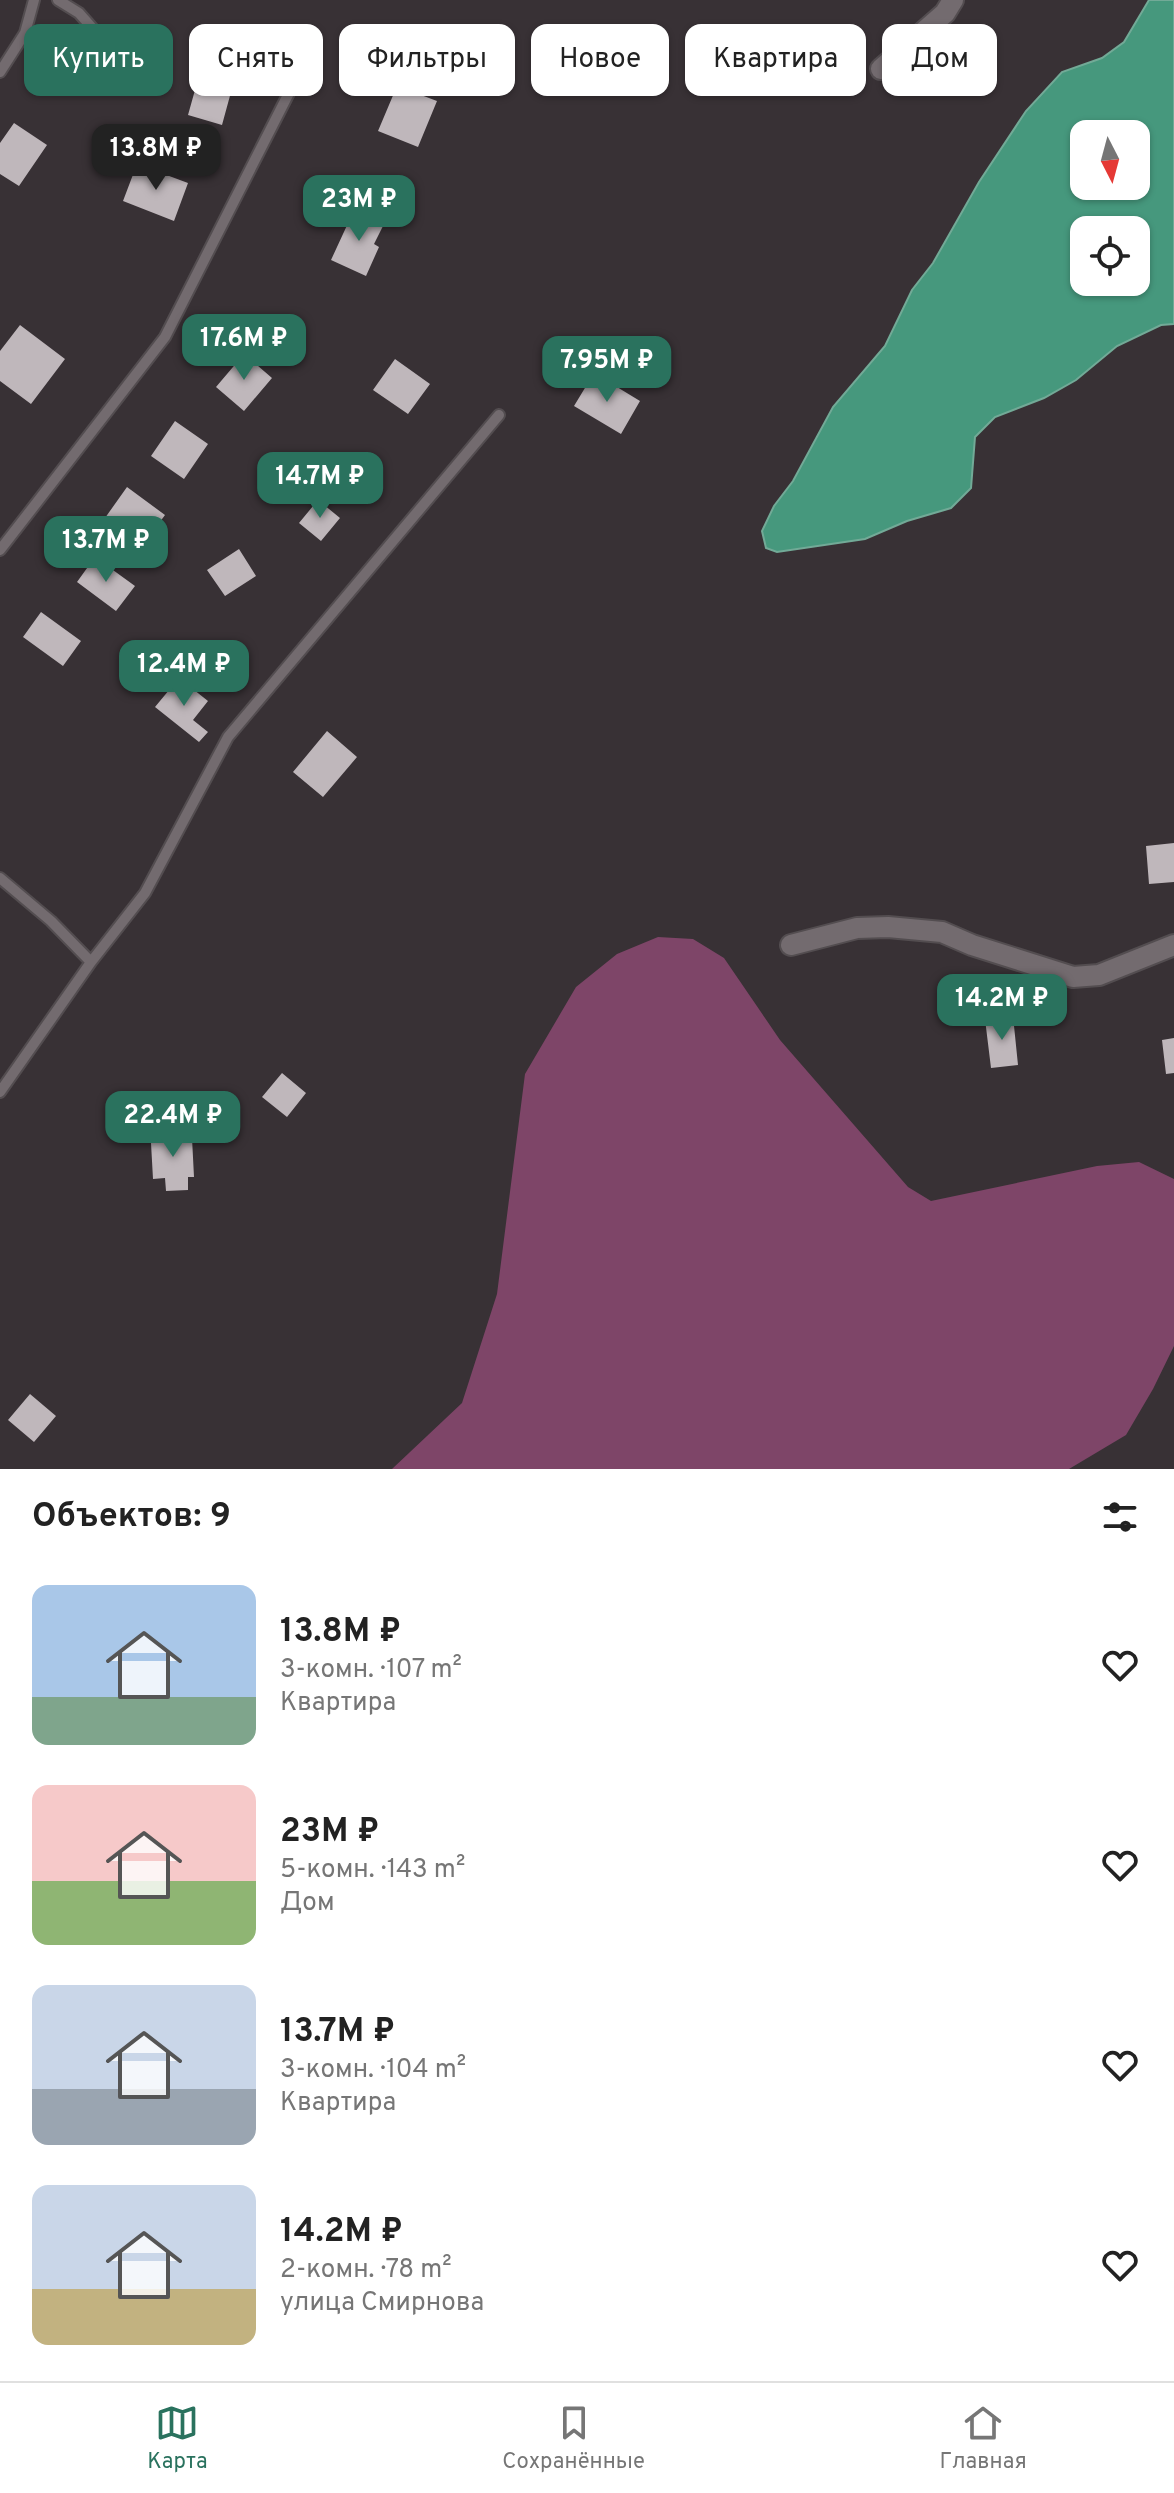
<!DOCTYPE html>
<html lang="ru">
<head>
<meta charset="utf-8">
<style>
	body { margin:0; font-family:Overpass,sans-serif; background:#f6f6f6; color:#222; height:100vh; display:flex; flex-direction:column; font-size:30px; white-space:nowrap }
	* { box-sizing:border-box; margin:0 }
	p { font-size:26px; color:#767676 }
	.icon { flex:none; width:44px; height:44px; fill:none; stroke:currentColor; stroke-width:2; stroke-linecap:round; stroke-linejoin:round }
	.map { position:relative; height:1469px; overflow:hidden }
	.drawer { display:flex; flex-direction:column; background:#fff; flex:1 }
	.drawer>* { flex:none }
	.banner { position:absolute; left:24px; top:24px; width:1126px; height:72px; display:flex; gap:16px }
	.needle { width:52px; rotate:174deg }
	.controls { position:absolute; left:1070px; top:120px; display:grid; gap:16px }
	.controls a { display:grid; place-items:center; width:80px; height:80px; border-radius:16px; background:#fff; box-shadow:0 2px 6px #0004; font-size:40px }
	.price { position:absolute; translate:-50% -68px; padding:0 18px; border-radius:16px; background:#2a725e; color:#fff; font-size:26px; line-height:52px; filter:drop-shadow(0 2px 4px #0008) }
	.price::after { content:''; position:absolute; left:50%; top:48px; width:24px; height:18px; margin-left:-12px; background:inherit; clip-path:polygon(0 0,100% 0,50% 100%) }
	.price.on { background:#222; color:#fff }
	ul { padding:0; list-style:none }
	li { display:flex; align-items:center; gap:24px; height:200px; padding:0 32px }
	li span { display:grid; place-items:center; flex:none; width:224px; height:160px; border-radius:16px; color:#555 }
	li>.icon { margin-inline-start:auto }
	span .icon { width:96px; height:96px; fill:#fffc; stroke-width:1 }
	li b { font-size:34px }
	h2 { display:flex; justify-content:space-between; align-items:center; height:96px; padding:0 32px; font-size:34px }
	.chip { padding:0 28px; border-radius:16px; background:#fff; box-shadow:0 2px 6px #0004; font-size:28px; line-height:72px }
	.chip.on { background:#2a725e; color:#fff }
	.tab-bar { display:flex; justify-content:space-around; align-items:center; height:112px; border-top:2px solid #e0e0e0; background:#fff; font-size:22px; color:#767676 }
	.tab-bar a { display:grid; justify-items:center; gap:4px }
	.tab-bar .on { color:#2a725e }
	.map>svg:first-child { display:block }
	.forest { fill:#7e4568 }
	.water { fill:#46987d; stroke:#72aa97; stroke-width:2; fill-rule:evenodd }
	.building { fill:#bfb7bb }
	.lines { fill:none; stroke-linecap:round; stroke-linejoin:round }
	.service-casing { stroke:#534d50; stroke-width:14 }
	.minor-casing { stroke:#534d50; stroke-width:24 }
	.service { stroke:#736b6f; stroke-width:10 }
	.minor { stroke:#736b6f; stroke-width:20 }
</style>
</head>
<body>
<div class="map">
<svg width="1174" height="1469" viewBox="0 0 1174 1469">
	<rect width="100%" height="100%" fill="#383135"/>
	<path class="forest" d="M658,937L693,939L724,958L780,1040L908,1187L931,1201L1097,1166L1139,1162L1174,1179V1346L1153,1389L1126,1435L1069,1469H392L462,1403L497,1294L525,1074L576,987L617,954Z"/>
	<path class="water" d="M1149,0H1174V324L1161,325L1117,346L1076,380L1044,398L995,417L975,437L971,488L951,508L907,521L865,539L777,552L766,548L762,531L774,506L793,481L833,407L885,346L912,290L933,263L979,182L1026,111L1062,72L1102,58L1124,42ZM1084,134H1136V186H1084ZM1084,230H1136V282H1084Z"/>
	<path class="building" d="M779,32L829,47L817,88L767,73Z
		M202,65L215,69L214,75L234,81L222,125L188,115Z
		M397,86L437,101L418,147L378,131Z
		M14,123L47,145L19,186L0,174V143Z
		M137,164L188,183L174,221L123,201Z
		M355,208L385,222L374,244L379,247L366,276L331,260Z
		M20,325L65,359L31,404L0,381V351Z
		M244,354L272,378L244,411L216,387Z
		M395,359L430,384L408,414L373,390Z
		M594,373L640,401L621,434L574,406Z
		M175,421L208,444L184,479L151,456Z
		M127,487L165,515L143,545L105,518Z
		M318,500L340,518L321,541L299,523Z
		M239,549L256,576L225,596L207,570Z
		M95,557L135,586L116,611L77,582Z
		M41,612L81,641L63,666L23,637Z
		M179,678L208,701L193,720L208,732L199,742L155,707Z
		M327,731L357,757L323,797L293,772Z
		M1174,843V882L1149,884L1146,846Z
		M1013,1016L1018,1065L991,1068L985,1019Z
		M1174,1038V1073L1166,1074L1162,1040Z
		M282,1073L306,1093L287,1117L262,1097Z
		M183,1126L184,1138H192L194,1177H188V1190L166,1191L165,1178L153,1179L151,1143L164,1142L163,1127Z
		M30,1394L56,1416L34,1442L8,1420Z"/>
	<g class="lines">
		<defs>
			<path id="service" d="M58,0L79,13L116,55
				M0,72L25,33L34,0
				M0,550L165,337L292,87
				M0,878L51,921L91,962
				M0,1092L91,962L145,893L228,737L499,415"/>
			<path id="minor" d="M881,69L945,13L953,0
				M791,945L857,928L888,927L942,932L972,945L1073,977L1099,975L1174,945"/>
		</defs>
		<use href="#service" class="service-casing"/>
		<use href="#minor" class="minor-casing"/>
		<use href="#service" class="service"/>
		<use href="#minor" class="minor"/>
	</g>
</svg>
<div class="controls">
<a><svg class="needle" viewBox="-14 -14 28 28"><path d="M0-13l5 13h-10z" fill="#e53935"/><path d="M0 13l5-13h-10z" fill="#767676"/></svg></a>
<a><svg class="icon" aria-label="locate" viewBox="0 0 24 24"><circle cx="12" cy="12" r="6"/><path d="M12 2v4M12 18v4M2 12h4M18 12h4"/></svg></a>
</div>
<b class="price on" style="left:156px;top:192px">13.8M ₽</b>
<b class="price" style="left:359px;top:243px">23M ₽</b>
<b class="price" style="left:244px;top:382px">17.6M ₽</b>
<b class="price" style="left:607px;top:404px">7.95M ₽</b>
<b class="price" style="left:320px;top:520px">14.7M ₽</b>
<b class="price" style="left:106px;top:584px">13.7M ₽</b>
<b class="price" style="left:184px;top:708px">12.4M ₽</b>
<b class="price" style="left:1002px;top:1042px">14.2M ₽</b>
<b class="price" style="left:173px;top:1159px">22.4M ₽</b>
<div class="banner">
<a class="chip on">Купить</a>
<a class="chip">Снять</a>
<a class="chip">Фильтры</a>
<a class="chip">Новое</a>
<a class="chip">Квартира</a>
<a class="chip">Дом</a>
</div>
</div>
<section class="drawer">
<h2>Объектов: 9<svg class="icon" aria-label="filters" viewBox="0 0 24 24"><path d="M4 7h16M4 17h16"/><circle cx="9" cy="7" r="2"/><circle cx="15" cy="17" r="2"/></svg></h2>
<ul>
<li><span style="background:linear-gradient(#a9c7e8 70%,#7fa58c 0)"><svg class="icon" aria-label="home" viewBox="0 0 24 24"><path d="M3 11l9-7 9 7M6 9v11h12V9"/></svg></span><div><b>13.8M ₽</b><p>3-комн. · 107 m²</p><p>Квартира</p></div><svg class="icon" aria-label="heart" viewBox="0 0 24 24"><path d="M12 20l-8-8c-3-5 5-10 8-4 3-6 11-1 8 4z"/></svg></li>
<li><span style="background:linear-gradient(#f6c9c9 60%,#8fb573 0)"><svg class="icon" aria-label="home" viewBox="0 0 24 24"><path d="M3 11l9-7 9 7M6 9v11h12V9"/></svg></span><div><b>23M ₽</b><p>5-комн. · 143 m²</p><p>Дом</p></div><svg class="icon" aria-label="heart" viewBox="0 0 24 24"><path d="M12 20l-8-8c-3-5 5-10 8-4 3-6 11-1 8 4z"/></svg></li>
<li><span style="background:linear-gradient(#c9d6e8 65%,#9aa5b1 0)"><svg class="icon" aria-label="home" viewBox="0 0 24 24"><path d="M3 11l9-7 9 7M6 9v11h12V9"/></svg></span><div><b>13.7M ₽</b><p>3-комн. · 104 m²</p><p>Квартира</p></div><svg class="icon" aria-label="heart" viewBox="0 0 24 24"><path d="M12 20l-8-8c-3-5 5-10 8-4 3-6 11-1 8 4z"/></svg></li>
<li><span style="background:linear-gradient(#c9d6e8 65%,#c2b280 0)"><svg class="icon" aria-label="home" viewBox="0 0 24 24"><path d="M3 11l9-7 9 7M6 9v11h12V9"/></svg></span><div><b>14.2M ₽</b><p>2-комн. · 78 m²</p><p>улица Смирнова</p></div><svg class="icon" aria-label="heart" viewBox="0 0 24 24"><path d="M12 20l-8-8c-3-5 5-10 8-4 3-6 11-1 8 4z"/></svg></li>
</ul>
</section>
<nav class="tab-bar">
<a class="on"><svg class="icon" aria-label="map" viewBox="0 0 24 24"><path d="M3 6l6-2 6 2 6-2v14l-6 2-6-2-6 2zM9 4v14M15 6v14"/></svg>Карта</a>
<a><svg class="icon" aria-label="saved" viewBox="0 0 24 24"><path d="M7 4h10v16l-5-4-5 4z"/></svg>Сохранённые</a>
<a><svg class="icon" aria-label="home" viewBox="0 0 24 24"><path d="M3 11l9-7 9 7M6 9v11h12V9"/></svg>Главная</a>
</nav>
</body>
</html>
